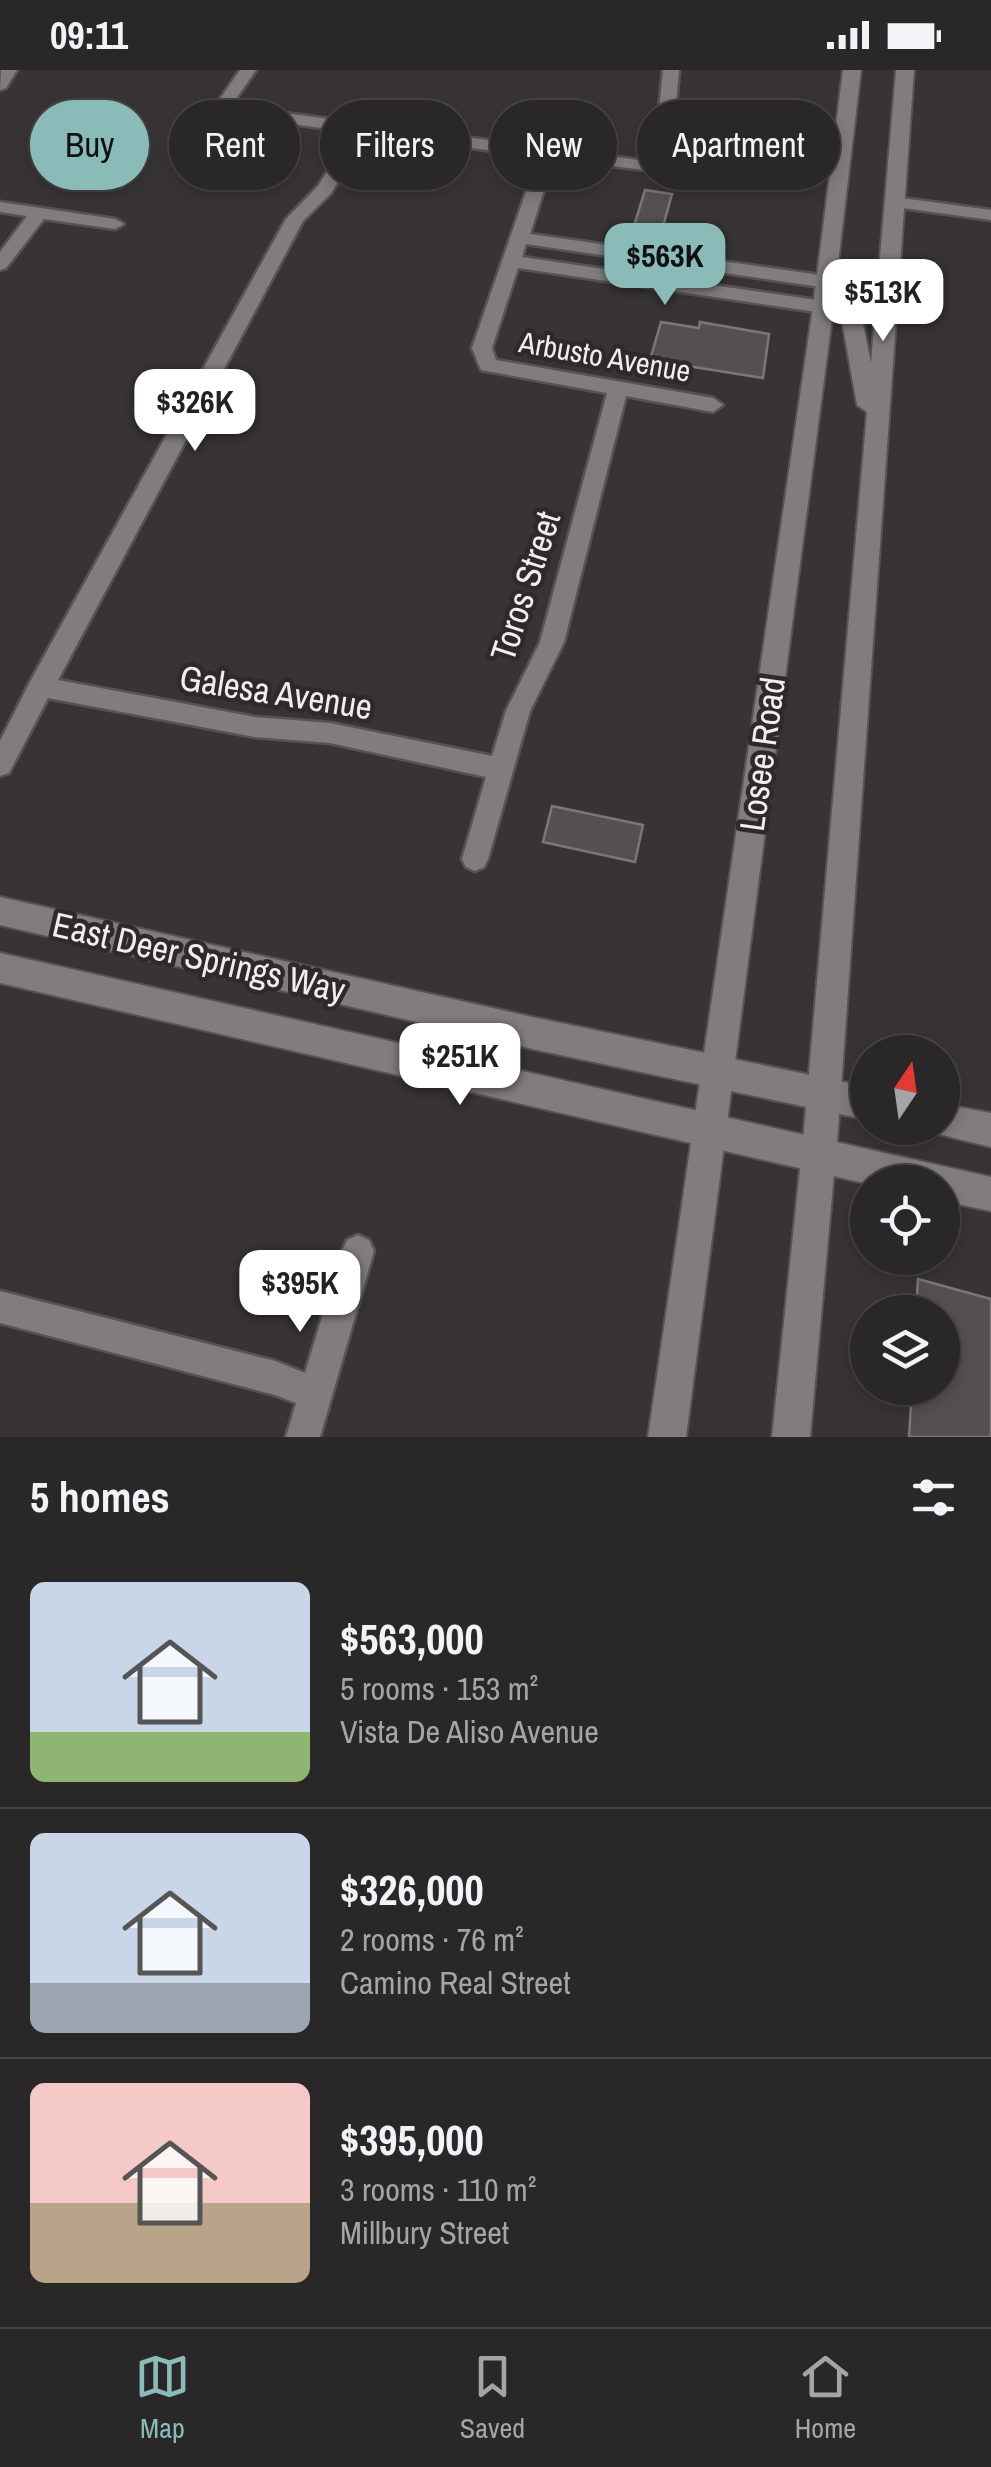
<!DOCTYPE html>
<html lang="en">
<head>
<meta charset="utf-8">
<style>
	body { margin:0; font-family:"Archivo Narrow",sans-serif; background:#322f30; color:#f1f3f6; height:100vh; display:flex; flex-direction:column; font-size:38px; white-space:nowrap }
	* { box-sizing:border-box; margin:0 }
	p { font-size:32px; color:#a5a5a8 }
	.icon { flex:none; width:55px; height:55px; fill:none; stroke:currentColor; stroke-width:2; stroke-linecap:round; stroke-linejoin:round }
	.map { position:relative; height:1367px; overflow:hidden }
	.side { display:flex; flex-direction:column; background:#2a2728; flex:1 }
	.side>* { flex:none }
	.banner { position:absolute; left:30px; top:30px; width:932px; height:90px; display:flex; gap:20px }
	.needle { width:65px; rotate:13deg }
	.fabs { position:absolute; left:850px; top:965px; display:grid; gap:20px }
	.fabs a { display:grid; place-items:center; width:110px; height:110px; border-radius:50%; background:#2a2728; box-shadow:0 5px 15px #0003,0 0 0 2px #464445; font-size:50px }
	.price { position:absolute; translate:-50% -85px; padding:0 22px; border-radius:20px; background:#fff; color:#222; font-size:32px; line-height:65px; filter:drop-shadow(0 2px 5px #0008) }
	.price::after { content:''; position:absolute; left:50%; top:60px; width:30px; height:22px; margin-left:-15px; background:inherit; clip-path:polygon(0 0,100% 0,50% 100%) }
	.price.on { background:#8bbbb9; color:#111 }
	ul { padding:0; list-style:none }
	li { display:flex; align-items:center; gap:30px; height:250px; padding:0 30px }
	li+li { border-top:2px solid #464445 }
	li span { display:grid; place-items:center; flex:none; width:280px; height:200px; border-radius:15px; color:#555 }
	li>.icon { margin-inline-start:auto }
	span .icon { width:120px; height:120px; fill:#fffc; stroke-width:1 }
	li b { font-size:42px }
	h2 { display:flex; justify-content:space-between; align-items:center; height:120px; padding:0 30px; font-size:42px }
	.pill { padding:0 35px; border-radius:45px; background:#2a2728; box-shadow:0 5px 15px #0003,0 0 0 2px #464445; font-size:35px; line-height:90px }
	.pill.on { background:#8bbbb9; color:#111 }
	.status { display:flex; justify-content:space-between; align-items:center; height:70px; padding:0 50px; background:#2a2728; direction:ltr }
	.status svg { height:28px; fill:currentColor }
	.tab-bar { display:flex; justify-content:space-around; align-items:center; height:140px; border-top:2px solid #464445; background:#2a2728; font-size:28px; color:#a5a5a8 }
	.tab-bar a { display:grid; justify-items:center; gap:5px }
	.tab-bar .on { color:#8bbbb9 }
	.map>svg:first-child { display:block }
	.building { fill:#544f51; stroke:#7b7678; stroke-width:2.5 }
	.lines { fill:none; stroke-linecap:round; stroke-linejoin:round }
	.minor-casing { stroke:#565354; stroke-width:5 }
	.tertiary-casing { stroke:#565354; stroke-width:4 }
	.secondary-casing { stroke:#565354; stroke-width:4 }
	.minor { fill:#817c7f; fill-rule:evenodd }
	.tertiary { fill:#817c7f; fill-rule:evenodd }
	.secondary { fill:#817c7f; fill-rule:evenodd }
	.labels { text-anchor:middle; dominant-baseline:central; stroke-width:9; stroke-linejoin:round; paint-order:stroke }
	.far-street-label { font-size:30px; fill:#f1eeef; stroke:#2e2a2c }
	.street-label { font-size:35px; fill:#f1eeef; stroke:#2e2a2c }
</style>
</head>
<body>
<div class="status"><b>09:11</b><svg viewBox="0 0 49 12"><path d="M0 12V9h3v3zM5 12V6h3v6zM10 12V3h3v9zM15 12V0h3v12zM26 1h20v11H26zM47 4h2v5h-2z"/></svg></div>
<div class="map">
<svg width="991" height="1367" viewBox="0 0 991 1367">
	<rect width="100%" height="100%" fill="#383436"/>
	<path class="building" d="M645,120L672,124L662,160L634,156Z
		M661,252L699,258L700,252L769,264L763,308L650,290Z
		M552,736L643,755L635,792L543,772Z
		M918,1209L991,1229V1367H909L912,1318H942V1242H916Z"/>
	<g class="lines">
		<defs>
			<path id="minor" d="M1,0H17L6,18L0,20Z
				M240,0H256L231,36L654,92L663,0H679L671,94L755,105L761,106V114L554,89L530,164L827,206L836,212L827,218L526,174L522,187L823,231L832,237L823,243L518,198L492,278L496,290L713,328L723,335L713,342L626,326L564,572L530,641L488,789L484,797L475,801L466,797L462,789L486,707L330,673L255,667L48,628L9,703L0,706V671L31,610L286,149L318,116L352,62L225,45L211,65H199L197,62ZM367,64L538,87L472,278L481,300L607,323L540,572L506,641L492,686L330,653L255,647L58,610L303,151L331,123Z
				M894,127L991,140V150L888,136V128Z
				M0,132L115,149L124,154L115,159L44,149L6,198L0,200V182L27,146L0,142Z
				M358,1165L369,1170L374,1181L320,1367H286L296,1333L275,1325L0,1253V1221L275,1291L305,1303L342,1181L347,1170Z"/>
			<path id="tertiary" d="M0,827L537,948L868,1017V1050L537,980L0,855Z
				M0,883L991,1107V1141L942,1131V1112L868,1114L0,913Z
				M942,1034L991,1043V1077L930,1062L929,1058H942Z"/>
			<path id="secondary" d="M843,0H861L836,210L860,239L871,293L896,0H914L838,1060L810,1367H772L804,1060L867,342L857,335L840,240L834,233L686,1367H648L813,237Z"/>
		</defs>
		<use href="#minor" class="minor-casing"/>
		<use href="#tertiary" class="tertiary-casing"/>
		<use href="#secondary" class="secondary-casing"/>
		<use href="#minor" class="minor"/>
		<use href="#tertiary" class="tertiary"/>
		<use href="#secondary" class="secondary"/>
	</g>
	<g class="labels">
		<g class="far-street-label">
			<text transform="translate(605 286) rotate(10)">Arbusto Avenue</text>
		</g>
		<g class="street-label">
			<text transform="translate(525 516) rotate(-72)">Toros Street</text>
			<text transform="translate(276 622) rotate(9)">Galesa Avenue</text>
			<text transform="translate(762 684) rotate(-82)">Losee Road</text>
			<text transform="translate(199 887) rotate(13)">East Deer Springs Way</text>
		</g>
	</g>
</svg>
<div class="fabs">
<a><svg class="needle" viewBox="-14 -14 28 28"><path d="M0-13l5 13h-10z" fill="#e53935"/><path d="M0 13l5-13h-10z" fill="#a5a5a8"/></svg></a>
<a><svg class="icon" aria-label="locate" viewBox="0 0 24 24"><circle cx="12" cy="12" r="6"/><path d="M12 2v4M12 18v4M2 12h4M18 12h4"/></svg></a>
<a><svg class="icon" aria-label="layers" viewBox="0 0 24 24"><path d="M12 4l9 5-9 5-9-5zM3 14l9 5 9-5"/></svg></a>
</div>
<b class="price on" style="left:665px;top:238px">$563K</b>
<b class="price" style="left:883px;top:274px">$513K</b>
<b class="price" style="left:195px;top:384px">$326K</b>
<b class="price" style="left:460px;top:1038px">$251K</b>
<b class="price" style="left:300px;top:1265px">$395K</b>
<div class="banner">
<a class="pill on">Buy</a>
<a class="pill">Rent</a>
<a class="pill">Filters</a>
<a class="pill">New</a>
<a class="pill">Apartment</a>
</div>
</div>
<section class="side">
<h2>5 homes<svg class="icon" aria-label="filters" viewBox="0 0 24 24"><path d="M4 7h16M4 17h16"/><circle cx="9" cy="7" r="2"/><circle cx="15" cy="17" r="2"/></svg></h2>
<ul>
<li><span style="background:linear-gradient(#c9d6e8 75%,#8fb573 0)"><svg class="icon" aria-label="home" viewBox="0 0 24 24"><path d="M3 11l9-7 9 7M6 9v11h12V9"/></svg></span><div><b>$563,000</b><p>5 rooms · 153 m²</p><p>Vista De Aliso Avenue</p></div></li>
<li><span style="background:linear-gradient(#c9d6e8 75%,#9aa5b1 0)"><svg class="icon" aria-label="home" viewBox="0 0 24 24"><path d="M3 11l9-7 9 7M6 9v11h12V9"/></svg></span><div><b>$326,000</b><p>2 rooms · 76 m²</p><p>Camino Real Street</p></div></li>
<li><span style="background:linear-gradient(#f6c9c9 60%,#b9a48a 0)"><svg class="icon" aria-label="home" viewBox="0 0 24 24"><path d="M3 11l9-7 9 7M6 9v11h12V9"/></svg></span><div><b>$395,000</b><p>3 rooms · 110 m²</p><p>Millbury Street</p></div></li>
</ul>
</section>
<nav class="tab-bar">
<a class="on"><svg class="icon" aria-label="map" viewBox="0 0 24 24"><path d="M3 6l6-2 6 2 6-2v14l-6 2-6-2-6 2zM9 4v14M15 6v14"/></svg>Map</a>
<a><svg class="icon" aria-label="saved" viewBox="0 0 24 24"><path d="M7 4h10v16l-5-4-5 4z"/></svg>Saved</a>
<a><svg class="icon" aria-label="home" viewBox="0 0 24 24"><path d="M3 11l9-7 9 7M6 9v11h12V9"/></svg>Home</a>
</nav>
</body>
</html>
